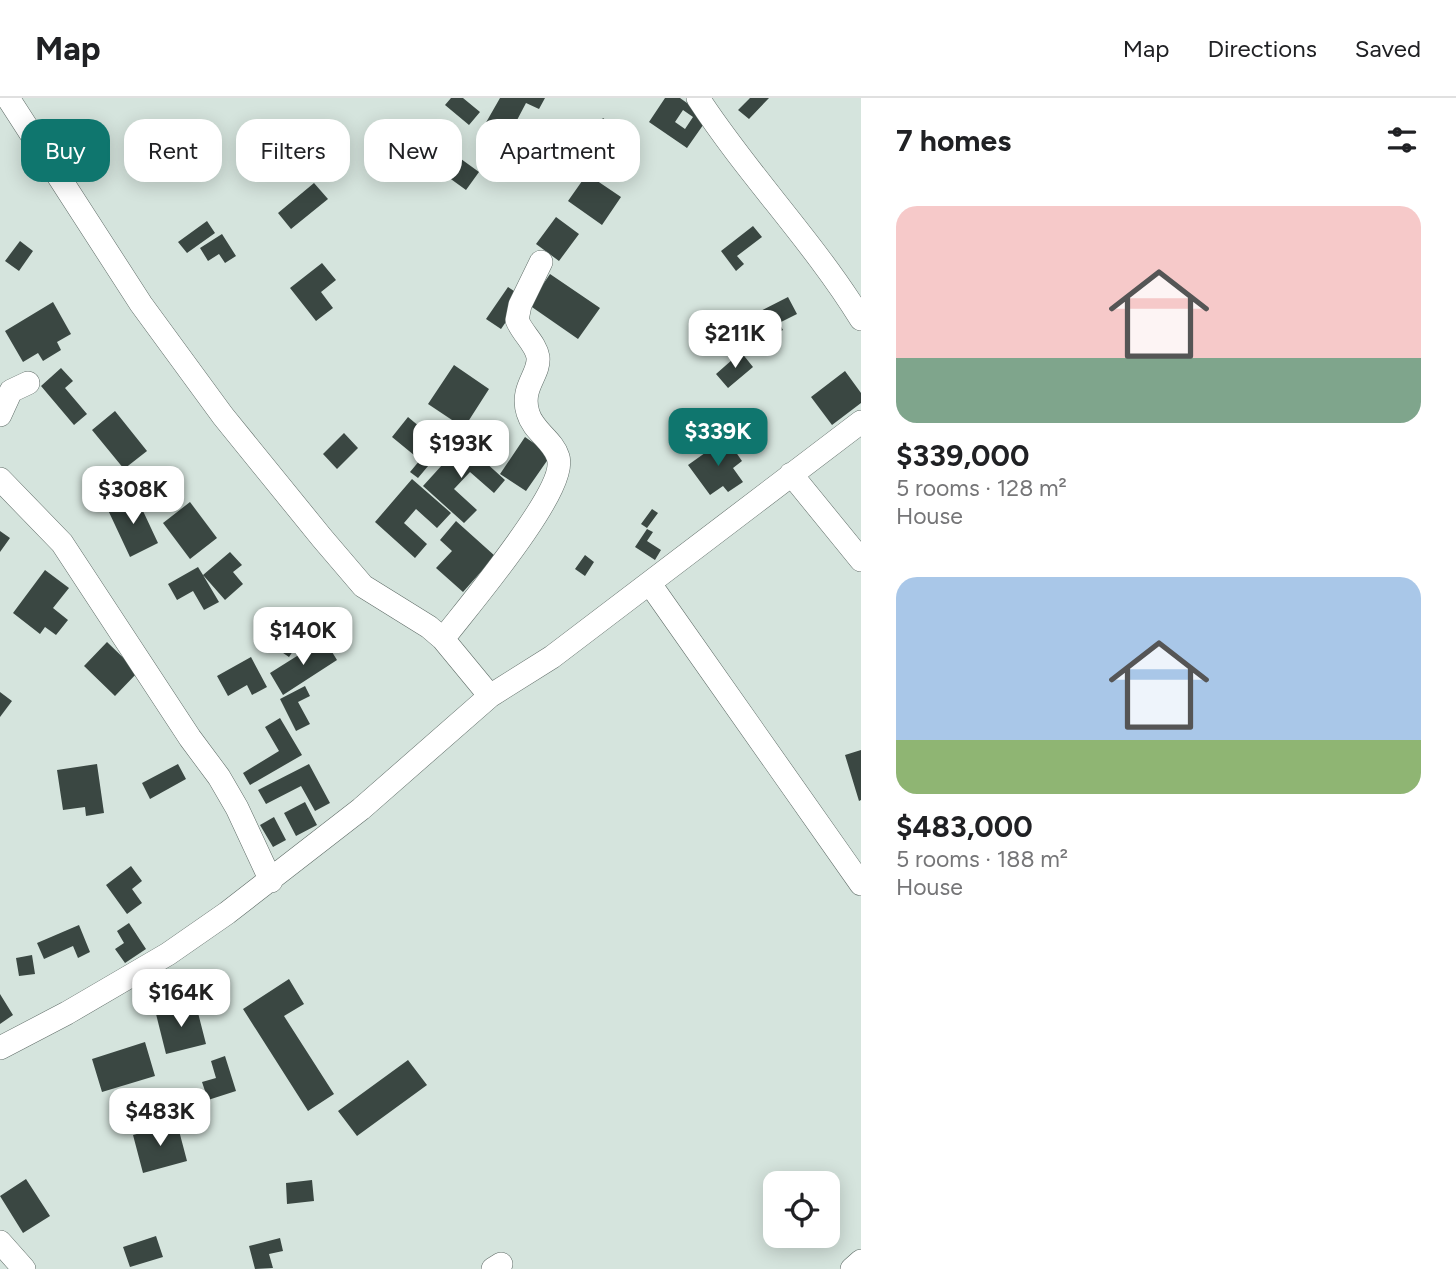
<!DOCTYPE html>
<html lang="en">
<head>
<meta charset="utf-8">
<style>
	body { margin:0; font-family:Figtree,sans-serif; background:#f2f2f2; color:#202124; height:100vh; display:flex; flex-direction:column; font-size:26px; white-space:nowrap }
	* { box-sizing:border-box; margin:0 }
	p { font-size:23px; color:#757577 }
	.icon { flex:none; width:38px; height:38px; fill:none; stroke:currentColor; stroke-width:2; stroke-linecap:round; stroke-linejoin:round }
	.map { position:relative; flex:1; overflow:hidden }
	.drawer { display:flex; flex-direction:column; background:#fff; width:595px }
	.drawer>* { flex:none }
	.top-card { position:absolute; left:21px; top:21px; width:665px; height:63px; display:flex; gap:14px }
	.tools { position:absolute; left:763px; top:1073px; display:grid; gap:14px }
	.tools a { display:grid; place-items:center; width:77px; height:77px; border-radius:14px; background:#fff; box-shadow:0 4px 18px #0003; font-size:35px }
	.price { position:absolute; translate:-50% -60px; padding:0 16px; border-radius:14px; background:#fff; color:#222; font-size:23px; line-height:46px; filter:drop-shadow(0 2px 4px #0008) }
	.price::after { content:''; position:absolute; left:50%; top:42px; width:21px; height:16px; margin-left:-10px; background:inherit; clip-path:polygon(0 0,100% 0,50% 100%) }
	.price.active { background:#0f766e; color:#fff }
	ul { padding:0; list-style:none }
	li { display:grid; align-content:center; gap:14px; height:371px; padding:0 35px }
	li span { display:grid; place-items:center; height:217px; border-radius:21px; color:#555 }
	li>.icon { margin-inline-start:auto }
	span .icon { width:126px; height:126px; fill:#fffc; stroke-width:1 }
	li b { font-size:30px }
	h2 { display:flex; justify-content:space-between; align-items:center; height:84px; padding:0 35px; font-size:30px }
	.pill { padding:0 24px; border-radius:21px; background:#fff; box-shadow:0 4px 18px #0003; font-size:24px; line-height:63px }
	.pill.active { background:#0f766e; color:#fff }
	header { display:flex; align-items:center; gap:42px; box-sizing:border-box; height:98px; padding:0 35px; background:#fff; border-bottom:2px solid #e0e0e0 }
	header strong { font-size:33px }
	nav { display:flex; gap:38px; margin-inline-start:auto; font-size:24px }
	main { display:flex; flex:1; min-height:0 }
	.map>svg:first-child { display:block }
	.building { fill:#3a4742; fill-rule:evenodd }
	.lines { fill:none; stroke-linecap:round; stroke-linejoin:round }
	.minor-casing { stroke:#5f6c67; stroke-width:24 }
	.minor { stroke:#fff; stroke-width:23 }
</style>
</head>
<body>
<header>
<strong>Map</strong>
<nav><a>Map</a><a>Directions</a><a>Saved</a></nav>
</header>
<main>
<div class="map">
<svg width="861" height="1171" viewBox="0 0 861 1171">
	<rect width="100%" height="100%" fill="#d5e4dd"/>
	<path class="building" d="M451,0H463L480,14L469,27L445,7Z
		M500,0H545L539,11L526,5L516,24L525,29L516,46L484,28Z
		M665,0H680L708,20L687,50L649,24ZM683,12L693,19L685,31L675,24Z
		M750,0H769L749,21L738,12Z
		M603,20L625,37L614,52L592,36Z
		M450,53L479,74L466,92L437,71Z
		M587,76L621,99L602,127L568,103Z
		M314,85L328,101L291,131L278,115Z
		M556,119L579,136L559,163L536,146Z
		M207,123L215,135L187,155L178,144Z
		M753,128L762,139L737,158L744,166L736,173L721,153Z
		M222,136L236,158L225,165L219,156L208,163L200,150Z
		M20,143L33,153L19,173L5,163Z
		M322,165L336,182L321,194L333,210L316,223L290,190Z
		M550,176L600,210L578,241L529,207Z
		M508,189L523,199L501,231L486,221Z
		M788,199L797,216L779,225L783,232L770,238L767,232L758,236L749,219Z
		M53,204L71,236L57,244L61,252L43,263L38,255L23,264L5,233Z
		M741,254L753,269L728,290L716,276Z
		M454,267L489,291L464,330L428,306Z
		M61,270L73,283L65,290L87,316L74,327L41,288Z
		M845,273L861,295V305L832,327L811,299Z
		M115,313L147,353L124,371L92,332Z
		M408,319L444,349L418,380L410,374L420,362L392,339Z
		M344,335L358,350L337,371L323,356Z
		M525,339L551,357L526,393L500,376Z
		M726,340L742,363L733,370L743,384L728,394L723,388L710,397L688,367Z
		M463,344L505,382L494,395L470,374L454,391L477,412L464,425L423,388Z
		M412,381L451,415L437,430L416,411L404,425L427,446L415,460L375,424Z
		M136,398L158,445L130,459L108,412Z
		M190,404L217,440L190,461L163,425Z
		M652,411L658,415L647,430L641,426Z
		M456,423L495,458L463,494L436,470L452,453L440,442Z
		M647,431L653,434L647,443L661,452L655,462L635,449Z
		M0,433L10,440L0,454Z
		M230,454L242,467L233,474L243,486L225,502L203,477L219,504L204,512L193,493L177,502L168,486L198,469L203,477Z
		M585,457L594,464L585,478L575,471Z
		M45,472L69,490L53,510L68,522L56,537L45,529L40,536L13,515Z
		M277,510L308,531L289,559L258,538Z
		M324,541L337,562L283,597L270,575Z
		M107,544L138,574L115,598L84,568Z
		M251,559L267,589L252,597L247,587L228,598L217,578Z
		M305,588L310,598L298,604L310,626L296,633L280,601Z
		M0,594L12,603L0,619Z
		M280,620L302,657L250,687L243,675L279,653L265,629Z
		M861,652V702L859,703L845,657Z
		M97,666L104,715L86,718L85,709L63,712L57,672Z
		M178,666L186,681L150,701L142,685Z
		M309,666L330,705L315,713L301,688L266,706L258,692Z
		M305,704L317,727L296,738L284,715Z
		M274,719L286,742L273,749L260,727Z
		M131,768L142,783L132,791L142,805L127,816L106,787Z
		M129,825L146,851L125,865L115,851L124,845L117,833Z
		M79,827L90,854L78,860L73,848L44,861L37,845Z
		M32,857L35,876L19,878L16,860Z
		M289,881L304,906L284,918L334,996L308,1013L243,911Z
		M0,896L13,917L0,926Z
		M196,907L206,946L166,956L156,916Z
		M145,944L155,978L102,994L92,961Z
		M225,958L236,993L208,1002L202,984L216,980L211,963Z
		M408,962L427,987L357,1038L338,1013Z
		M177,1025L187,1063L143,1075L133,1037Z
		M26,1081L50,1118L23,1135L0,1098Z
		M312,1082L314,1103L287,1106L286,1085Z
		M156,1138L163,1159L130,1169L123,1149Z
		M280,1140L283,1153L269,1156L273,1170L255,1171L249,1148Z"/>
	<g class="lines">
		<defs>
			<path id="minor" d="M8,0L141,206L223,318L322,440L363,488L429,529L443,541L490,598
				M698,0C748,77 813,143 861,221
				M0,317L11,293L28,285
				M791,376L861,462
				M0,381L62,445L190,640L219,679L237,710L271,783
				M650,486L861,786
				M443,541C465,512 569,391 558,359C553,342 533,333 528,315C520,289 540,277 538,259C536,246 522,235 517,222L520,207L541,164
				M0,950L67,915L168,856L227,815L361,711L490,598L552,559L861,324
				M0,1144L24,1171
				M493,1171L501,1166
				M852,1171L861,1163"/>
		</defs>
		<use href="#minor" class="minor-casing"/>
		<use href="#minor" class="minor"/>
	</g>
</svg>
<div class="tools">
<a><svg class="icon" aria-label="locate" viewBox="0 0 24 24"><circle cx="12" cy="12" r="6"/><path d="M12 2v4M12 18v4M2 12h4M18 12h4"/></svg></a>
</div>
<b class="price" style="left:735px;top:272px">$211K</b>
<b class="price active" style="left:718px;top:370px">$339K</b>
<b class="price" style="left:461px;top:382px">$193K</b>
<b class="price" style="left:133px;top:428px">$308K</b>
<b class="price" style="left:303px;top:569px">$140K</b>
<b class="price" style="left:181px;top:931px">$164K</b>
<b class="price" style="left:160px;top:1050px">$483K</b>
<div class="top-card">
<a class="pill active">Buy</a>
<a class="pill">Rent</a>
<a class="pill">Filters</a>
<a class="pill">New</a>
<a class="pill">Apartment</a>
</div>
</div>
<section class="drawer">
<h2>7 homes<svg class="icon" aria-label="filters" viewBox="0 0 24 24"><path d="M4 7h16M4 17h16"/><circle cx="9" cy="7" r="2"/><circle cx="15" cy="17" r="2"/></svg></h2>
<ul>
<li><span style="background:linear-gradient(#f6c9c9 70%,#7fa58c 0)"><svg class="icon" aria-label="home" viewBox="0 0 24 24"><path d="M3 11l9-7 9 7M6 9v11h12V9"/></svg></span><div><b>$339,000</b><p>5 rooms · 128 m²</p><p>House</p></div></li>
<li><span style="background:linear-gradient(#a9c7e8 75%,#8fb573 0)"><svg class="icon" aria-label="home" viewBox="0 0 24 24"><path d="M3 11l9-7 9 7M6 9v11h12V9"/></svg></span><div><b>$483,000</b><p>5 rooms · 188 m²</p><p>House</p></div></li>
</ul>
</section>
</main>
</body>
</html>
